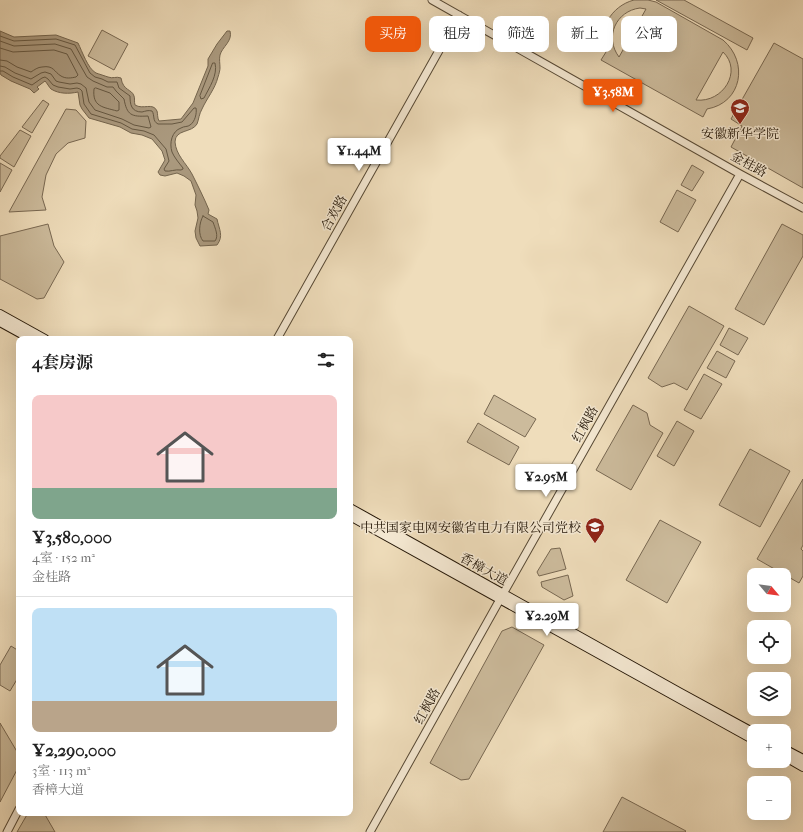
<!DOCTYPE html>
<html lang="zh">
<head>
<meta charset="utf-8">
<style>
	body { margin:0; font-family:"IM FELL French Canon","Noto Serif SC",serif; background:#f2f2f2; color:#222; height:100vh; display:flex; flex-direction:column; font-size:15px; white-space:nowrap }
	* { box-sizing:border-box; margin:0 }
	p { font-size:13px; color:#767676 }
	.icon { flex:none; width:22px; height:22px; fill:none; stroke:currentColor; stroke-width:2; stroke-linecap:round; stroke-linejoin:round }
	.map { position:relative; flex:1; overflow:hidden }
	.side { position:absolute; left:16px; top:336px; width:337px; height:480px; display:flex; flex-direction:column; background:#fff; border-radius:8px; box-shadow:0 4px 16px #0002 }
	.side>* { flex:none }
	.top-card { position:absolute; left:365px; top:16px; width:378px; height:36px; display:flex; gap:8px }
	.needle { width:26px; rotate:119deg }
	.buttons { position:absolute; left:747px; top:568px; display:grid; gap:8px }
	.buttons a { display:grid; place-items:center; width:44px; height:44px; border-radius:8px; background:#fff; box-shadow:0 4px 16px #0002; font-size:20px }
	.price { position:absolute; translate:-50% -34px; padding:0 9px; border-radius:4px; background:#fff; color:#222; font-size:13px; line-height:26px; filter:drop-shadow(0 1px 2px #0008) }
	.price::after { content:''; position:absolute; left:50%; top:24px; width:12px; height:9px; margin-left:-6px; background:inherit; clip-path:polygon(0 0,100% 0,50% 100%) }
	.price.selected { background:#ea580c; color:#fff }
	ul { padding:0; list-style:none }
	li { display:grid; align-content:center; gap:8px; height:212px; padding:0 16px }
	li+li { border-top:1px solid #e0e0e0 }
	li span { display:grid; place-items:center; height:124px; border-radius:8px; color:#555 }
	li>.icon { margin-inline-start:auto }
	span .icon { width:72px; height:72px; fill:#fffc; stroke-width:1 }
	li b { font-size:17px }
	h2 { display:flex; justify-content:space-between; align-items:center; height:48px; padding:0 16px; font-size:17px }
	.tag { padding:0 14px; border-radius:8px; background:#fff; box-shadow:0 4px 16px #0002; font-size:14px; line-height:36px }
	.tag.selected { background:#ea580c; color:#fff }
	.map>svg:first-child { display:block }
	.green { fill:#ccbb9c; stroke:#786852; fill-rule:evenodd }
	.water { fill:#aa997e; stroke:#74654e }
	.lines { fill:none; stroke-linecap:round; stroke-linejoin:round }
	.shore { stroke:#665842; stroke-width:1 }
	.tertiary-casing { stroke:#564834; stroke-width:9 }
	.secondary-casing { stroke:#231607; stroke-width:10 }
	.tertiary { stroke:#f5e9d3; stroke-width:7 }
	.secondary { stroke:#f5e9d3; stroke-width:8 }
	.labels { text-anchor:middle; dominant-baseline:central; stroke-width:3; stroke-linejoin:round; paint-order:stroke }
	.poi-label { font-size:13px; fill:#231607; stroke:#f5e9d3 }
	.street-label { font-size:13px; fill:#231607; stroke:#f5e9d3 }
</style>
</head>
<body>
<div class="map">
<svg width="803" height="832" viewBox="0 0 803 832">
	<rect width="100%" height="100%" fill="#efddbb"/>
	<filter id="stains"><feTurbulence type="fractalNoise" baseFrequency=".005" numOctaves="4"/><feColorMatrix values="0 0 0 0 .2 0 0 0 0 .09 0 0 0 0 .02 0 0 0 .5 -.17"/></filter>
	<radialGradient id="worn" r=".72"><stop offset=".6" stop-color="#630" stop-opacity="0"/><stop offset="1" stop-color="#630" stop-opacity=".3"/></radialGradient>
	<path class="green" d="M634,0H648L656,2L723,40C749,62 742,103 707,109L703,117L601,60L606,52C597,30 611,6 634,0ZM640,8L646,9L619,57C604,37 616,11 640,8ZM723,52C743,71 723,103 696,100Z
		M656,0H684L753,38L747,50Z
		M102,30L128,44L114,70L88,56Z
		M774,43L803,59V188L731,147L742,126L731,119Z
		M43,100L49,104L32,133L22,127Z
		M66,109L76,110L86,121L85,138L68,143L56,154L46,175L42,197L46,210L9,212Z
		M20,130L31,136L14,167L0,158V156Z
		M0,163L12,170L0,192Z
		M692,165L704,172L692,191L681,185Z
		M677,190L696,200L678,232L660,222Z
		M48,224L54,246L64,262L44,298L37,299L0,279V236Z
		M782,224L803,235V256L764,325L735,309Z
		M689,306L724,326L687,390L674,383L662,387L648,378Z
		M729,328L748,338L738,355L720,345Z
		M717,351L735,361L726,378L707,368Z
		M704,374L722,384L701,419L684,410Z
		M494,395L536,419L525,437L484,414Z
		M633,405L647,413L650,425L663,433L631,490L596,470Z
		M677,421L694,431L674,466L657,456Z
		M478,423L519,447L509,465L467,442Z
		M750,449L790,471L760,527L719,505Z
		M803,479V545L801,549L803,551V576L799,583L757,559Z
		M660,520L701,542L667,603L626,580Z
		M560,548L566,569L539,576L537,572L551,549Z
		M568,575L573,596L564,600L542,587L541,582Z
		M512,627L544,645L469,779L461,780L430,763L502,631Z
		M11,646L19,651V676L10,691L0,685V665Z
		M0,723L19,755V766L0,802Z
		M622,797L686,831L685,832H603Z
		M28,813H44L55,832H17Z"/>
	<path class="water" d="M0,31L14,37L56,35L78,43C82,51 88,69 96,73C99,74 105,76 108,77C113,79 116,76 121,78C123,91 132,89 134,96C135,98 134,102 135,105C143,110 153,102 157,111C158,114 157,117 159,121L181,119L193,103L208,66V59L217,44L227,31H230C233,41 222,47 220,55C219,59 220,64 220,68C220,70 219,74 218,77C215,89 207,98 202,109C199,114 199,119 197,124C192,133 175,129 175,142C176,155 186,163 192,174C198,186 204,198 209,210L208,214L217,219C219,229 224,236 217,245L200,246L196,238L195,231L198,218L197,211L195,205L196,195L191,181L184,176L177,173L165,176L160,175L158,172L165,160L162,151L152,139L142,135L131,133L120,127L89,118L82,109L80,105L78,92C69,94 59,94 51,89C49,87 47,83 45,81L37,87L39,89L34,93L30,89L11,81L1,75L0,73Z"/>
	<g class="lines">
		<path class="shore" d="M0,36L14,41L56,39L75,45L90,73L95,77L102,79L108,82H117L119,88L130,96C130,104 131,112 142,112C146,111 148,110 152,111C155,115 152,121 158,124H172L182,122L194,108H196C197,113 195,122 190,125C188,127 184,126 181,128C172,131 169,143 172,152C174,157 179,163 183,168V169L181,170C175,169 170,172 165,171L164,169L169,161L166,149L154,135L144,131L132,129L121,123L91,114L84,104L82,91L80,89L77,88L70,89L58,87L53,85L48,79L45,77L42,78L32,85L13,77L3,71H0
			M0,41L14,46L55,44L71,49L87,77L93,81L107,87H113L116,91L124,99C127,115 131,117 148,116L151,127L149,128L134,125L122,119L95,110L89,102L86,88L81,84L77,83L70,84L59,82L56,81L51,74L45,72L41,73L31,79L15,73L5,67L0,66
			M0,48L13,52L54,50L67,54L78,75L76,77C71,78 66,79 61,76C54,72 54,65 42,67C38,67 34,70 31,72L17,67L7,61L0,60
			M213,63H215C218,75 209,88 204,98L201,99L200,96Z
			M96,88L110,93L119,102V110L117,111C103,107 92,107 94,89Z
			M203,216L213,222C215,228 219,236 215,241H203C198,235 199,223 203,216Z"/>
		<defs>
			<path id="tertiary" d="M432,0L740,174L803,208
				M277,339L459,15
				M7,832L19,809
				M370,832L503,594L740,174"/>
			<path id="secondary" d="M0,314L45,339
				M0,322L31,339
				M350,508L679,692L754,733
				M350,516L754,740
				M784,749L803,759
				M784,756L803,767"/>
		</defs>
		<use href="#tertiary" class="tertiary-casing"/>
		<use href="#secondary" class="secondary-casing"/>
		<use href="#tertiary" class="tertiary"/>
		<use href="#secondary" class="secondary"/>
	</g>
	<defs>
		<symbol id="university-pin" viewBox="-11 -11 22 30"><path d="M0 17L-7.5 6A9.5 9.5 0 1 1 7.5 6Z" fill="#8f2418" stroke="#f5e9d3"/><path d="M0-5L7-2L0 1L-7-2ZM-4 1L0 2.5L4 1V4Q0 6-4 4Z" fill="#fff"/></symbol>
	</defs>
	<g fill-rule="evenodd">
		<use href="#university-pin" x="729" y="97" width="22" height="30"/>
		<use href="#university-pin" x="584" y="516" width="22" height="30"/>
	</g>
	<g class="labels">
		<g class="poi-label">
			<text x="740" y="133">安徽新华学院</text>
			<text x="581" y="527" text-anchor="end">中共国家电网安徽省电力有限公司党校</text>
		</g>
		<g class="street-label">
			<text transform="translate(749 164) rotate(29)">金桂路</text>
			<text transform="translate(334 213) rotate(-61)">合欢路</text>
			<text transform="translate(585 424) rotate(-61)">红枫路</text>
			<text transform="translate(484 569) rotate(29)">香樟大道</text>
			<text transform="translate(427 706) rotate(-61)">红枫路</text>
		</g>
	</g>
	<rect width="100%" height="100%" filter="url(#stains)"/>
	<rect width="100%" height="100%" fill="url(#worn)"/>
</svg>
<div class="buttons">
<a><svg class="needle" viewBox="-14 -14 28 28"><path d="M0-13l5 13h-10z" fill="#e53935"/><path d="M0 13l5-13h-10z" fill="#767676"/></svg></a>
<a><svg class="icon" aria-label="locate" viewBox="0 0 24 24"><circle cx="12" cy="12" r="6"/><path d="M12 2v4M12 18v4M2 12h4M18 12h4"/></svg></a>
<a><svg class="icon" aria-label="layers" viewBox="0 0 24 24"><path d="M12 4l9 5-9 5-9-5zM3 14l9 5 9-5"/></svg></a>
<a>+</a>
<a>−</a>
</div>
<b class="price selected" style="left:613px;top:113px">¥3.58M</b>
<b class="price" style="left:359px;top:172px">¥1.44M</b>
<b class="price" style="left:546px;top:498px">¥2.95M</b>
<b class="price" style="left:547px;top:637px">¥2.29M</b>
<div class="top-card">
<a class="tag selected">买房</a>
<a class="tag">租房</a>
<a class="tag">筛选</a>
<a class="tag">新上</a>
<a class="tag">公寓</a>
</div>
<section class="side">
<h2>4套房源<svg class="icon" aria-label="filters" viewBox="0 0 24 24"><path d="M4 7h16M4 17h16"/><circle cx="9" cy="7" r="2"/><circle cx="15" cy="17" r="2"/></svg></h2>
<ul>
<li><span style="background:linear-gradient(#f6c9c9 75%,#7fa58c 0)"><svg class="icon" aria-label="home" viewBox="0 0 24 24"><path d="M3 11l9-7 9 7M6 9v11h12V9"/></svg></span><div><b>¥3,580,000</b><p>4室 · 152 m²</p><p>金桂路</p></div></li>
<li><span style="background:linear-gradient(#bfe0f5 75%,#b9a48a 0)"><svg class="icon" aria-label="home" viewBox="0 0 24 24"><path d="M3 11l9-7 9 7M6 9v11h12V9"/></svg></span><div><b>¥2,290,000</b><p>3室 · 113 m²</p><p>香樟大道</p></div></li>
</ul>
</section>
</div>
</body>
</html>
